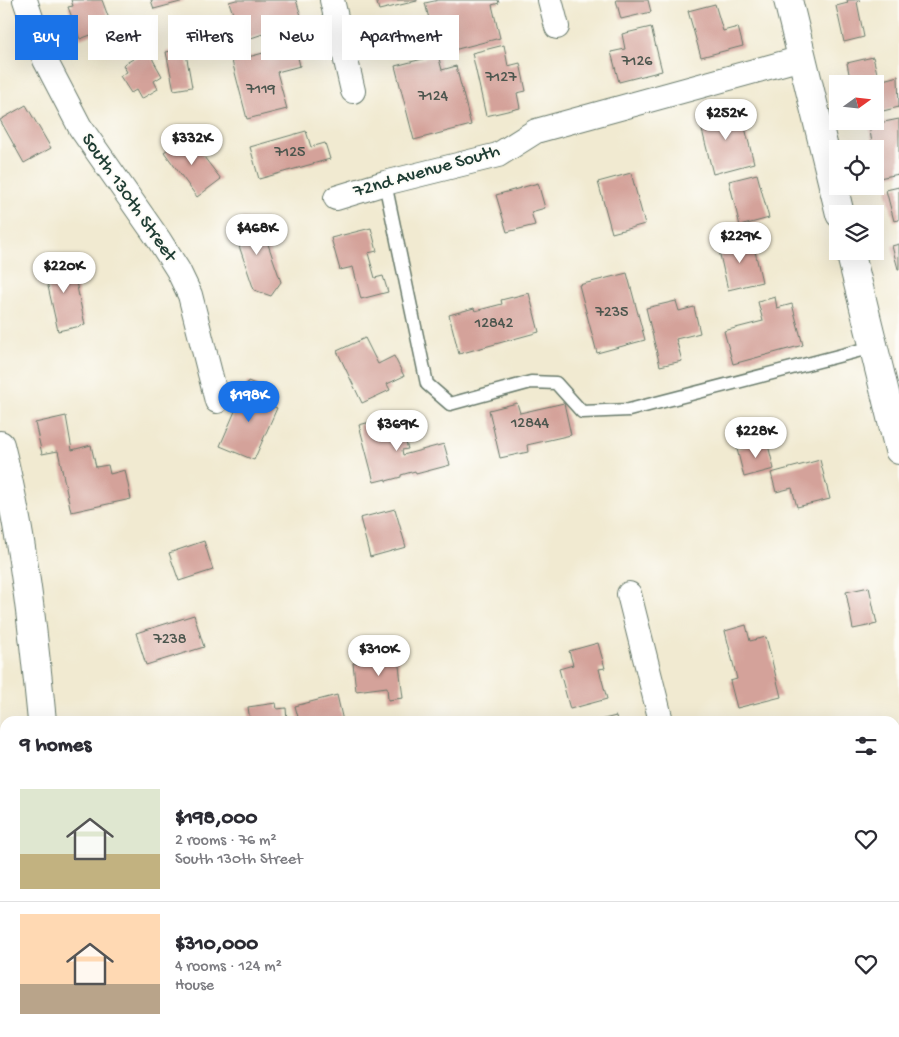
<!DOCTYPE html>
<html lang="en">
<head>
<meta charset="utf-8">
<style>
	body { margin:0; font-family:"Gochi Hand",sans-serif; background:#f2f2f3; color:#2b2b33; height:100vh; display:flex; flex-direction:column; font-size:19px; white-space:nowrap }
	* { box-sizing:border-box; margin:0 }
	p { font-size:16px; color:#7c7c81 }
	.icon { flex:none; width:28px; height:28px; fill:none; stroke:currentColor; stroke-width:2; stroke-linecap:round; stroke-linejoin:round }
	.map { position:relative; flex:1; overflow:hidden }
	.details { position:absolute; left:0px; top:716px; width:900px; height:321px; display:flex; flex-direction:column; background:#fff; border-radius:15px 15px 0 0; box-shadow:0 5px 20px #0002 }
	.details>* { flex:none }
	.banner { position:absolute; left:15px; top:15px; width:500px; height:45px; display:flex; gap:10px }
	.needle { width:32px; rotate:75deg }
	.controls { position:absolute; left:829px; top:75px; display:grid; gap:10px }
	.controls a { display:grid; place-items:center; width:55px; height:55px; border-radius:0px; background:#fff; box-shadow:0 5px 20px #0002; font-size:25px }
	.price { position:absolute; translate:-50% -42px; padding:0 11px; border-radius:18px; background:#fff; color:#222; font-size:16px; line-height:32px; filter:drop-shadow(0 1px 2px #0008) }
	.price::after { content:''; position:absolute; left:50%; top:30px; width:15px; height:11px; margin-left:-8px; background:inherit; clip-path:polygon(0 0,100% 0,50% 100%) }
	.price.selected { background:#1a73e8; color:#fff }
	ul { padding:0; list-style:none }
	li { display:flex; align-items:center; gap:15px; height:125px; padding:0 20px }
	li+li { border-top:1px solid #e1e1e2 }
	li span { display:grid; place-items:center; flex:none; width:140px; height:100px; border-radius:0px; color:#555 }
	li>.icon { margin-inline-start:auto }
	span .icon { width:60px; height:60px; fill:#fffc; stroke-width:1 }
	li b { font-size:21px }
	h2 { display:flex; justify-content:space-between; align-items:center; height:60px; padding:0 20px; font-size:21px }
	.tag { padding:0 18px; border-radius:0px; background:#fff; box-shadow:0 5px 20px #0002; font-size:18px; line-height:45px }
	.tag.selected { background:#1a73e8; color:#fff }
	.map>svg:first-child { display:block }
	.building { fill:#d4a29a }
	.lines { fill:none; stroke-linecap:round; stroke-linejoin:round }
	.lane-casing { stroke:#687a6b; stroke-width:15 }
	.street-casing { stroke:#687a6b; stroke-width:26 }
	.secondary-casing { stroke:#687a6b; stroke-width:30 }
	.lane { stroke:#fff; stroke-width:12 }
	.street { stroke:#fff; stroke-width:24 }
	.secondary { stroke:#fff; stroke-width:28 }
	.labels { text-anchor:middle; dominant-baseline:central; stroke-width:4; stroke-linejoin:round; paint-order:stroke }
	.number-label { font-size:16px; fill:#4c564e }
	.street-label { font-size:19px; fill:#1f3d34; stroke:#fdfcf7 }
</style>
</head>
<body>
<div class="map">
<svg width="899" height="1037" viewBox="0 0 899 1037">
	<rect width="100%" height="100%" fill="#fdfcf7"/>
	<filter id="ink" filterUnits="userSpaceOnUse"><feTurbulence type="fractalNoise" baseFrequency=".02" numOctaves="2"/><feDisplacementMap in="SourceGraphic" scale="10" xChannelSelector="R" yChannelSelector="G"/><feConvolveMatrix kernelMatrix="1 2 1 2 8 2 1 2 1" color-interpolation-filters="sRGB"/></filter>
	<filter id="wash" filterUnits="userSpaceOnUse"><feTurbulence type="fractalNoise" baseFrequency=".0096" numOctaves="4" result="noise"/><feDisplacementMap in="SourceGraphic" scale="20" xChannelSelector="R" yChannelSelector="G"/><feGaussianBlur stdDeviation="1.12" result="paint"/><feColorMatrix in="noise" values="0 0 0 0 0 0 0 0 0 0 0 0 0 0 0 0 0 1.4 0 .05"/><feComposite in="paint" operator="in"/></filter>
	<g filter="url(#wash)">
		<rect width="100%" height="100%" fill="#f1ead1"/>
		<g id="blocks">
			<path class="building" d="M71,0H102L112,27L80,39L68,7L73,6Z
				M151,0H184V1L154,9Z
				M236,0H296L307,34L277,44L272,31L242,41L229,2Z
				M376,0H417V1L379,10Z
				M439,0H498L499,3L492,5L500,38L438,54L425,3Z
				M616,0H648L651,12L621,19Z
				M847,0H860L857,2L864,37L844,42L836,6L848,3Z
				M715,4L723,31L738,27L743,46L701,57L688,11Z
				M651,27L662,71L619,82L611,52L625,49L622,34Z
				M148,29L153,60L162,76L154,81L158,89L141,99L136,90L131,93L120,76L127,72L123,65L138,56L125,34Z
				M295,45L300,66L277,72L287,109L247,119L232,61Z
				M504,45L508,66L520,63L526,91L517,93L520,108L486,116L472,53Z
				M185,48L192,87L174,90L166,52Z
				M438,55L442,70L456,66L471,125L414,140L395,66Z
				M873,57L879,81L898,76L899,107L875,113V84H851L847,63Z
				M26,105L51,148L24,163L0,120Z
				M740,108L754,163L713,174L699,118Z
				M899,119V174L879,178L875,149H873L869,125Z
				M306,131L311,147L325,143L330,159L259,179L250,147Z
				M187,135L221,179L197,197L164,152Z
				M631,173L645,224L612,233L598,182Z
				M757,174L769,218L740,226L729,181Z
				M538,183L545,208L531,212L535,225L507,232L496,195Z
				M899,187V220L894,221L886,190Z
				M243,218L260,221L281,282L271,296L254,290L234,231Z
				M371,228L377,251L368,253L375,278L383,276L388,292L361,299L353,267L340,270L331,238Z
				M752,238L762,282L728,290L718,246Z
				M899,244V269H898L892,246Z
				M71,258L85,325L58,331L43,264Z
				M627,273L645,340L597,353L579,285Z
				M529,293L539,332L459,354L449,315L474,308L475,311L502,304L501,300Z
				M775,297L777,308L792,304L803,345L733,364L724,331L763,321L758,302Z
				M676,301L679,311L694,307L700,333L676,339L682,361L660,366L646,308Z
				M365,338L378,364L394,356L404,376L387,384L390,390L362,403L337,351Z
				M248,381L265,388L259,401L277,408L254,460L220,446Z
				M517,403L520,413L564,403L571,435L527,445L528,452L500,458L489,410Z
				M66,416L72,450L91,445L96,467L108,465L110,474L125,470L131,499L71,512L58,451L42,454L35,423Z
				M393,416L399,439L404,437L408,449L402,450L403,455L444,444L450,465L416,474L415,471L401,475V477L386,481V479L374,482L359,425Z
				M767,441L774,469L744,477L737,449Z
				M820,460L830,499L797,507L792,488L776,492L771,473Z
				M395,509L406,547L370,557L360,518Z
				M204,541L213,570L179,581L169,553Z
				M869,587L877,624L853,629L846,592Z
				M194,615L204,647L146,665L136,633Z
				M746,625L750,641L766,637L781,697L737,708L730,681L737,679L725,631Z
				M598,643L605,668L599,669L607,699L570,709L559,669L573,665L569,651Z
				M398,658L403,698L388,700L387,687L356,691L353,663Z
				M337,695L343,721H299L295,706Z
				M276,703L277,709L286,708L287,721H250L248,707Z
				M616,716L617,721H596Z
				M899,822V875L895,866V857L899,856L895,847V824Z"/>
		</g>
	</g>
	<g filter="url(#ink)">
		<use href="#blocks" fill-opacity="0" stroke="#687a6b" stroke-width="1"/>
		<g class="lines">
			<defs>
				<path id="lane" d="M385,183L427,384L450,404L531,382L556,383L582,412L629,410L873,347
					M217,1032L219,1037
					M381,1032L383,1037
					M471,1037L472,1032"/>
				<path id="street" d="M25,0L45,60L80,127L159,240L178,270L190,295L217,401
					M332,0L353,91
					M550,0L557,27
					M336,198L385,183L498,155L536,131L802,58
					M629,594L661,721
					M739,1032L740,1037"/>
				<path id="secondary" d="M788,0L840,214
					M850,251L899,450
					M0,445C23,536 33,629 42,721
					M92,1032L94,1037"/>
			</defs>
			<use href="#lane" class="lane-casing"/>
			<use href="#street" class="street-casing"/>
			<use href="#secondary" class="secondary-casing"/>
			<use href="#lane" class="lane"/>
			<use href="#street" class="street"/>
			<use href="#secondary" class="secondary"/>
		</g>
	</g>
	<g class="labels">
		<g class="number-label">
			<text x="637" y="62">7126</text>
			<text x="501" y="78">7127</text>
			<text x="261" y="90">7119</text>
			<text x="433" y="97">7124</text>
			<text x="290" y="153">7125</text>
			<text x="612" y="313">7235</text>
			<text x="494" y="324">12842</text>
			<text x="530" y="424">12844</text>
			<text x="170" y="640">7238</text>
		</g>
		<g class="street-label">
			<text transform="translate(427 172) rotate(-16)">72nd Avenue South</text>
			<text transform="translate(128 198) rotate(55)">South 130th Street</text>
		</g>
	</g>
</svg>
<div class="controls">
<a><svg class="needle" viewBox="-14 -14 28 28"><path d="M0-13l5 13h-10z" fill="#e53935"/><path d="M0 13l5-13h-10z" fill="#7c7c81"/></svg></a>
<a><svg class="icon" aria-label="locate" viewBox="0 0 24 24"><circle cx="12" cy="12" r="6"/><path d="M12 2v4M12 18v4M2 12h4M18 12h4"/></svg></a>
<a><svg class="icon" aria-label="layers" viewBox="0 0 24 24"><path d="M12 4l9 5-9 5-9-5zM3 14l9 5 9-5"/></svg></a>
</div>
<b class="price" style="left:726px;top:141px">$252K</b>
<b class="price" style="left:192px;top:166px">$332K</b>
<b class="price" style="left:257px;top:256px">$468K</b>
<b class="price" style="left:740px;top:264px">$229K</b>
<b class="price" style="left:64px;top:294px">$220K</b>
<b class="price selected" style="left:249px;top:423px">$198K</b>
<b class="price" style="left:397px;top:452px">$369K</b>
<b class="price" style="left:756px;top:459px">$228K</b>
<b class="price" style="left:379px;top:677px">$310K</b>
<div class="banner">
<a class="tag selected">Buy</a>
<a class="tag">Rent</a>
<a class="tag">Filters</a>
<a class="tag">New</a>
<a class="tag">Apartment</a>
</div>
<section class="details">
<h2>9 homes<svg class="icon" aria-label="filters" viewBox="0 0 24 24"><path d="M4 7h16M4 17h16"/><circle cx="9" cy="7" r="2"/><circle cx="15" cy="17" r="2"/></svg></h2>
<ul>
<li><span style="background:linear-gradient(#dfe7d0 65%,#c2b280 0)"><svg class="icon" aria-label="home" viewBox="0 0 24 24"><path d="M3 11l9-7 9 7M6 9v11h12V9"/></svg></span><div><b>$198,000</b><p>2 rooms · 76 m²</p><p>South 130th Street</p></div><svg class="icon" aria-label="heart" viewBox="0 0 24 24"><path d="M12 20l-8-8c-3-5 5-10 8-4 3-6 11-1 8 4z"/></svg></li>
<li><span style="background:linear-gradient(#ffd9b3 70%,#b9a48a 0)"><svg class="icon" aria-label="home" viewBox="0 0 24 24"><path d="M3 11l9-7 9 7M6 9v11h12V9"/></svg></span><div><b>$310,000</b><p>4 rooms · 124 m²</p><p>House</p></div><svg class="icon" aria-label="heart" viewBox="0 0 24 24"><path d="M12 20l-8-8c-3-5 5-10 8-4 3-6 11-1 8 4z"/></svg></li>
</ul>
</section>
</div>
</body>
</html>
